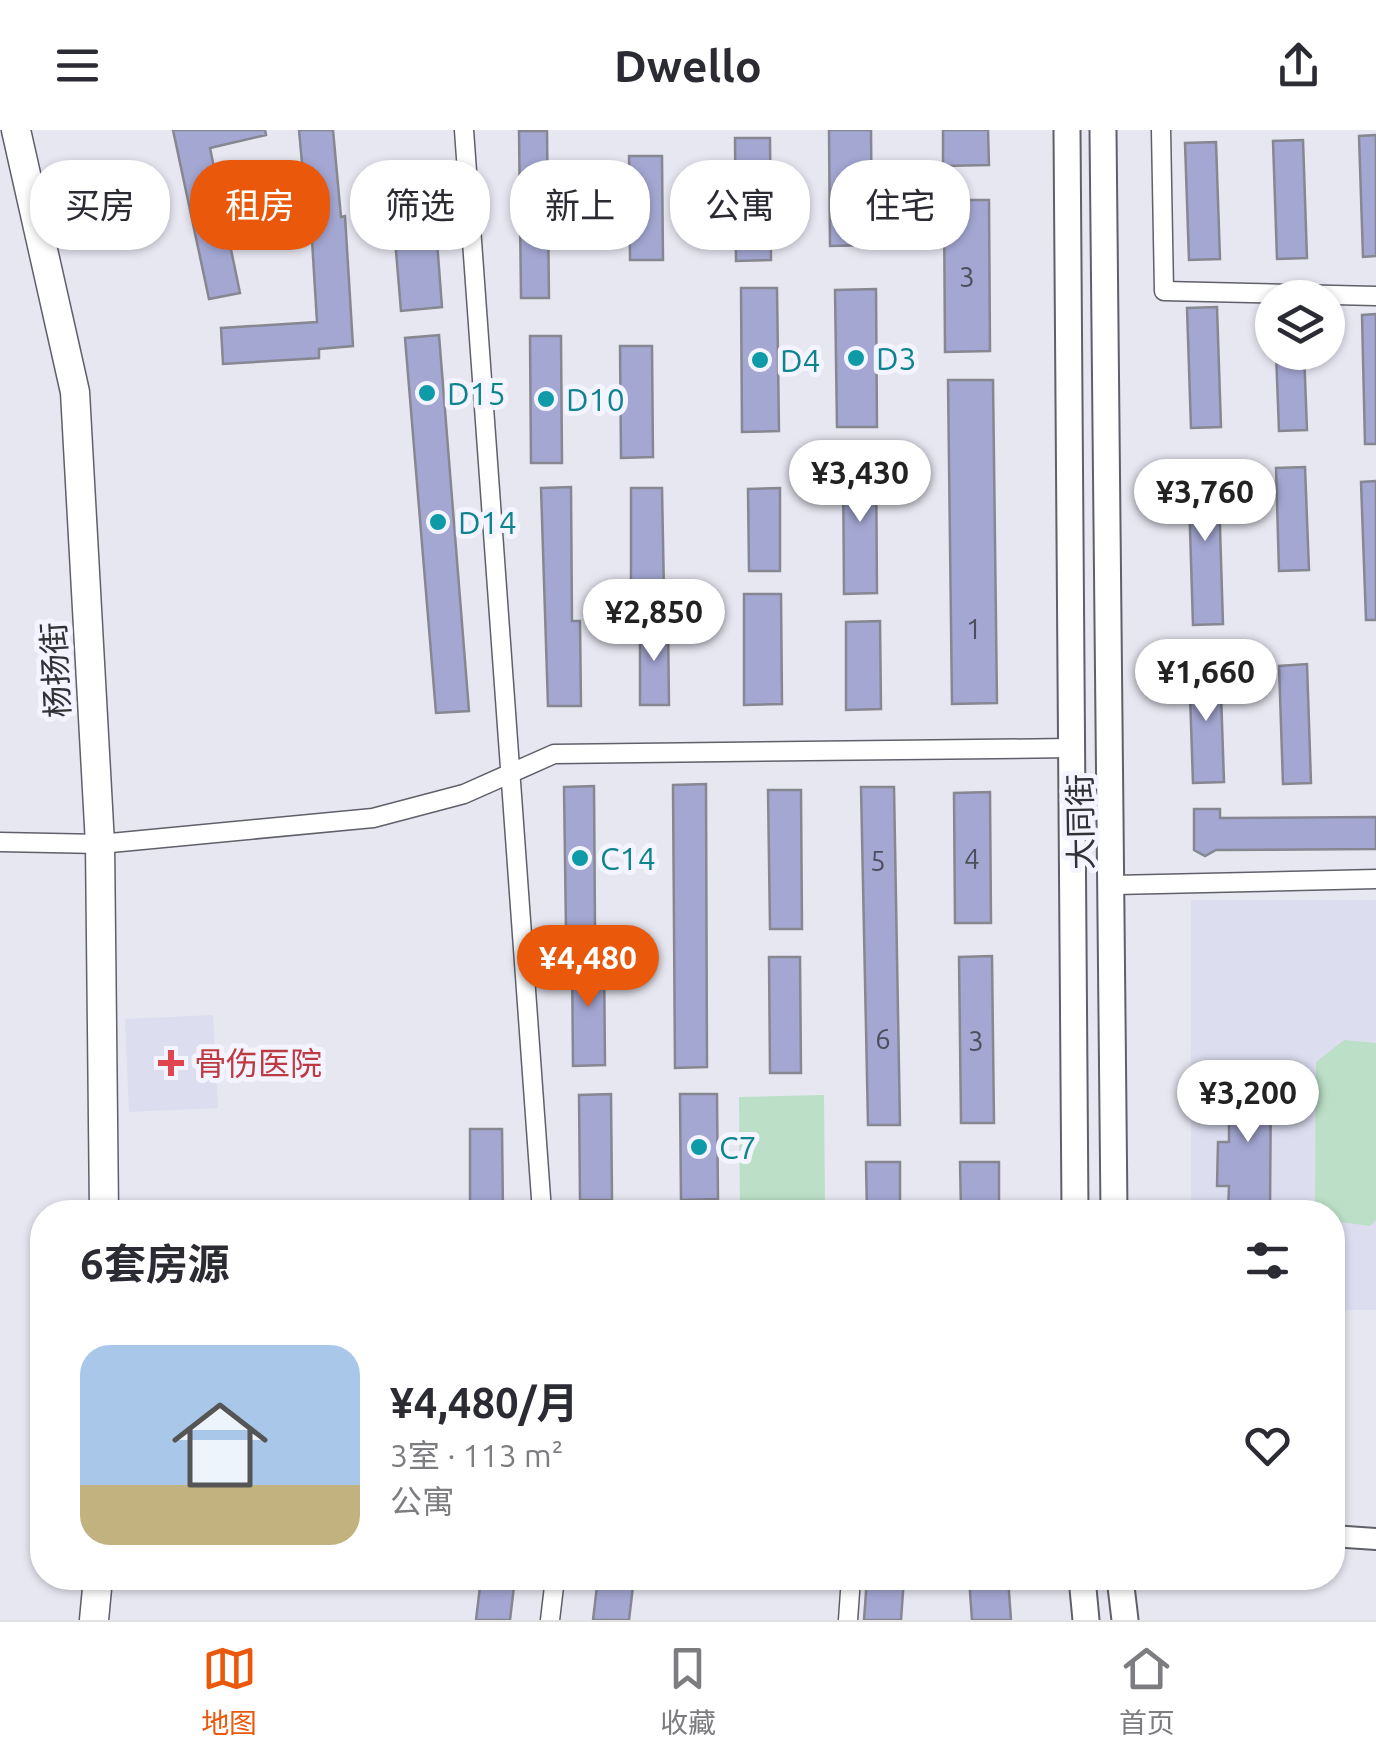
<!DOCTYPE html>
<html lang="zh">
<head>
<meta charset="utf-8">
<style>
	body { margin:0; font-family:Ubuntu,"Noto Sans SC",sans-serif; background:#f2f2f3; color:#2b2b33; height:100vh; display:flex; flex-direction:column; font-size:38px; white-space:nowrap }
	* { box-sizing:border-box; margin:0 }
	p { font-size:32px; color:#7c7c81 }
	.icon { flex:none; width:55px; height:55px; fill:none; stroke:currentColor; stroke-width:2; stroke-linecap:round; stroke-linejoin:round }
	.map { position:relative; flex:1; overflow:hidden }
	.drawer { position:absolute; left:30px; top:1070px; width:1315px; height:390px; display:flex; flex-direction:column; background:#fff; border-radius:40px; box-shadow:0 2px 8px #0004 }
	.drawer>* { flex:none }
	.guide { position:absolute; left:30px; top:30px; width:1318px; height:90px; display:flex; gap:20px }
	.controls { position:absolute; left:1255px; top:150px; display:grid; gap:20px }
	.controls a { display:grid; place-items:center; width:90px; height:90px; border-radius:50%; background:#fff; box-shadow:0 2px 8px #0004; font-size:50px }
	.price { position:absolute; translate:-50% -85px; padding:0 22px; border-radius:35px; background:#fff; color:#222; font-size:32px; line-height:65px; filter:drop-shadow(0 2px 5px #0008) }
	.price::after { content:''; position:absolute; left:50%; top:60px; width:30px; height:22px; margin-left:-15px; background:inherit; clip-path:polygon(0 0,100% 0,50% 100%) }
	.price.active { background:#ea580c; color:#fff }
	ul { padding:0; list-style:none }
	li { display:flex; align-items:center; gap:30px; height:250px; padding:0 50px }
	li+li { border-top:2px solid #e1e1e2 }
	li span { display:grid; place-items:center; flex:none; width:280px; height:200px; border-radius:30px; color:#555 }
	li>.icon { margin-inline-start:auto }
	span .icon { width:120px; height:120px; fill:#fffc; stroke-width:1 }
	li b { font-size:42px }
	h2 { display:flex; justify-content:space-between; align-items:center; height:120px; padding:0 50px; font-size:42px }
	.pill { padding:0 35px; border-radius:40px; background:#fff; box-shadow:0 2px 8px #0004; font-size:35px; line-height:90px }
	.pill.active { background:#ea580c; color:#fff }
	header { display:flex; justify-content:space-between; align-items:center; height:130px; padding:0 50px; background:#fff; font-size:45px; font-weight:700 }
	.dock { display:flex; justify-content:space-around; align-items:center; height:140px; border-top:2px solid #e1e1e2; background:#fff; font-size:28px; color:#7c7c81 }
	.dock a { display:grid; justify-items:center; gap:5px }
	.dock .active { color:#ea580c }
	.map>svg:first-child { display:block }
	.built { fill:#dcdef0 }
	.green { fill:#bbdfc7 }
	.building { fill:#a4a7d2; stroke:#868791; stroke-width:2.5 }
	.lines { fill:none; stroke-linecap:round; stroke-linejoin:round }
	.minor-casing { stroke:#5f6069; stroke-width:21 }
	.tertiary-casing { stroke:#5f6069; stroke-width:24 }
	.primary-casing { stroke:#5f6069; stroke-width:29 }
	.trunk-casing { stroke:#5f6069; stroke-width:31 }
	.minor { stroke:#fff; stroke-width:18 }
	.tertiary { stroke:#fff; stroke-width:20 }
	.primary { stroke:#fff; stroke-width:25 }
	.trunk { stroke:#fff; stroke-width:28 }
	.culture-dot { fill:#0f9aa8; stroke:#f3f4ff; stroke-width:4 }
	.health-dot { fill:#e0444e; stroke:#f3f4ff; stroke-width:4 }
	.labels { text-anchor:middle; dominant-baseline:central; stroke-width:10; stroke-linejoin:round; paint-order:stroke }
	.number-label { font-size:28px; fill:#4e4f5d }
	.culture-label { font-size:32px; fill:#0d838f; stroke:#f3f4ff; text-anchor:start }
	.street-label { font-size:32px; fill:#313236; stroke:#f3f4ff }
	.health-label { font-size:32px; fill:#be3a42; stroke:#f3f4ff; text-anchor:start }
</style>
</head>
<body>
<header><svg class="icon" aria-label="menu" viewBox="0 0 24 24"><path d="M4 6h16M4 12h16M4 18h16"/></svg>Dwello<svg class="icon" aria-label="share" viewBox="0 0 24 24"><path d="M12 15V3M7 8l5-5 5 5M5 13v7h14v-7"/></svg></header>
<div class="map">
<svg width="1376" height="1490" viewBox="0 0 1376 1490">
	<rect width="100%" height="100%" fill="#e6e7f1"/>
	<path class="built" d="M1191,770H1376V1180H1333L1332,1082H1191Z
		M213,885L218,978L129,982L125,889Z"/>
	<path class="green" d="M1344,910L1376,913V1090L1370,1096L1333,1091L1332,1082H1322L1315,1073L1316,932Z
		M824,965L825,1082H740L739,967Z"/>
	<path class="building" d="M173,0H265L266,5L210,18L240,163L209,169Z
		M299,0H333L341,87L345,86L353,216L319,219V228L223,234L221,198L317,192L310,77H306Z
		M829,0H871L872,115L830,116Z
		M943,0H988L989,35L943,36Z
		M519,1H547L549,168H521Z
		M1376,5V126L1363,127L1359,6Z
		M735,8H770L771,130L736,131Z
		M1303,10L1307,128L1277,129L1273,11Z
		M1216,12L1220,129L1189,130L1185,13Z
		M629,26H662L663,130H630Z
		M431,33L442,177L401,181L389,37Z
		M944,70H989L990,221L945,222Z
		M741,158H777L779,301L742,302Z
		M876,159L877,297H837L835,160Z
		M1217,177L1221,297L1191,298L1187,178Z
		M1376,184V314H1365L1362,185Z
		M439,205L469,581L436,583L405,208Z
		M530,206H561L562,333H531Z
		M620,216H652L653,327L621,328Z
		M1276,222H1304L1307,300L1279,301Z
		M948,250H993L997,573L952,574Z
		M843,326H876L877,463L844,464Z
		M1218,334L1223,494L1193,495L1188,335Z
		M1305,337L1309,440L1279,441L1276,338Z
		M1376,351V490H1366L1361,352Z
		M571,357L572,491H580L581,576H548L541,358Z
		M631,358H662L664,464L631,465Z
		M780,358V441H749L748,359Z
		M744,464H781L782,574L744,575Z
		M880,491L881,579L846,580V492Z
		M640,492H668L669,575H640Z
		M1220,534L1224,652L1193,653L1189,535Z
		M1307,534L1311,653L1283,654L1279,536Z
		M706,654L707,937L675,938L673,655Z
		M594,656L595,799L566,800L564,657Z
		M861,657H894L900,995H868Z
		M768,660H801L802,799H770Z
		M990,662L991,793H955L954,663Z
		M1194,679H1220V688L1376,687V719L1216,720L1205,726L1194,720Z
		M572,825H604L605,935L573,936Z
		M992,826L994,993H961L959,827Z
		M769,827H800L801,943H770Z
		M1229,945H1271L1270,1082H1228L1229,1056H1217L1218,1012H1229Z
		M611,964L612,1070H580L579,965Z
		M680,964H717L718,1069L681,1070Z
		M470,999H502L503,1082H470Z
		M866,1032H900V1082H867Z
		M960,1032H999V1082H961Z
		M481,1448H515L510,1490H476Z
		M598,1448H634L629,1490H593Z
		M867,1448H904L901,1490H864Z
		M969,1448H1008L1011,1490H972Z"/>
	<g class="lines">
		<defs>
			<path id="minor" d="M464,0L542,1082
				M1161,0L1164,161L1376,166
				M0,712L100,714L373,688L464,664L554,624L1072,618
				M1114,755L1376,749
				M550,1490L555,1448
				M848,1490L851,1448"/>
			<path id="tertiary" d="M1332,1406L1376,1409"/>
			<path id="primary" d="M1067,0L1075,1082
				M1103,0L1114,1082
				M1082,1448L1086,1490
				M1120,1448L1125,1490"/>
			<path id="trunk" d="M16,0L75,262L100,714L104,1082
				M94,1490L98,1448"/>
		</defs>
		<use href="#minor" class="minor-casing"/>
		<use href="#tertiary" class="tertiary-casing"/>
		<use href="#primary" class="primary-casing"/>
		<use href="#trunk" class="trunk-casing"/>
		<use href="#minor" class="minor"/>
		<use href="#tertiary" class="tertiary"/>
		<use href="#primary" class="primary"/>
		<use href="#trunk" class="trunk"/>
	</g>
	<g class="culture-dot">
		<circle cx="856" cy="228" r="10"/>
		<circle cx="760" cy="230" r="10"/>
		<circle cx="427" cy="263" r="10"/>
		<circle cx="546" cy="269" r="10"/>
		<circle cx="438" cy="392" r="10"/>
		<circle cx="580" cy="728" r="10"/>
		<circle cx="699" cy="1017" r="10"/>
	</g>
	<path class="health-dot" d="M166 918h10v10h10v10h-10v10h-10v-10h-10v-10h10z"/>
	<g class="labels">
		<g class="number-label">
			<text x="967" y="146">3</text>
			<text x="974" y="498">1</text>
			<text x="972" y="728">4</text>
			<text x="878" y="730">5</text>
			<text x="883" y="908">6</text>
			<text x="976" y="910">3</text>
		</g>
		<g class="culture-label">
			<text x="876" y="228">D3</text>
			<text x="780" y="230">D4</text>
			<text x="447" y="263">D15</text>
			<text x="566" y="269">D10</text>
			<text x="458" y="392">D14</text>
			<text x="600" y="728">C14</text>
			<text x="719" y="1017">C7</text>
		</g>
		<g class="street-label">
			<text transform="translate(55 540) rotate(-93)">杨扬街</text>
			<text transform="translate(1080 692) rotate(-91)">大同街</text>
		</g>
		<g class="health-label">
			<text x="194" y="933">骨伤医院</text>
		</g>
	</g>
</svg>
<div class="controls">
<a><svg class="icon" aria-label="layers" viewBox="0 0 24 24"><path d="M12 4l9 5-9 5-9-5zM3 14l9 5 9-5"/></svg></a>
</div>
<b class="price" style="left:860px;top:395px">¥3,430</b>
<b class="price" style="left:1205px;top:414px">¥3,760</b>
<b class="price" style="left:654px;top:534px">¥2,850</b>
<b class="price" style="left:1206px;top:594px">¥1,660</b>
<b class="price active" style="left:588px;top:880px">¥4,480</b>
<b class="price" style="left:1248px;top:1015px">¥3,200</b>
<div class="guide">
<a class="pill">买房</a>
<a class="pill active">租房</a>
<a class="pill">筛选</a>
<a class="pill">新上</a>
<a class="pill">公寓</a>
<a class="pill">住宅</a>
</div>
<section class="drawer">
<h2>6套房源<svg class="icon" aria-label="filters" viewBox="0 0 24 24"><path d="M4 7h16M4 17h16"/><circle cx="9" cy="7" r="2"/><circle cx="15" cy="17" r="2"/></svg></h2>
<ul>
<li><span style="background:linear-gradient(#a9c7e8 70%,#c2b280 0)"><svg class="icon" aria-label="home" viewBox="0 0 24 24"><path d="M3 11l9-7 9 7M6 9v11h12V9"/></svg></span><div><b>¥4,480/月</b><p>3室 · 113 m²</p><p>公寓</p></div><svg class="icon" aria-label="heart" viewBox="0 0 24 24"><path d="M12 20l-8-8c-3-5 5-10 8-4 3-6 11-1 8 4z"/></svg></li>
</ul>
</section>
</div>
<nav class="dock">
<a class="active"><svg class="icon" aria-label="map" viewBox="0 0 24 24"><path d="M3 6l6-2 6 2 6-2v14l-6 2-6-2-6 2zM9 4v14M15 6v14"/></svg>地图</a>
<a><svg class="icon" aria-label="saved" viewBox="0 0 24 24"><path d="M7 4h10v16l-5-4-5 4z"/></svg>收藏</a>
<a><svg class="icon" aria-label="home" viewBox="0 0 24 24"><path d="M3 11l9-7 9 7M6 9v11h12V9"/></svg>首页</a>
</nav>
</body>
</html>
